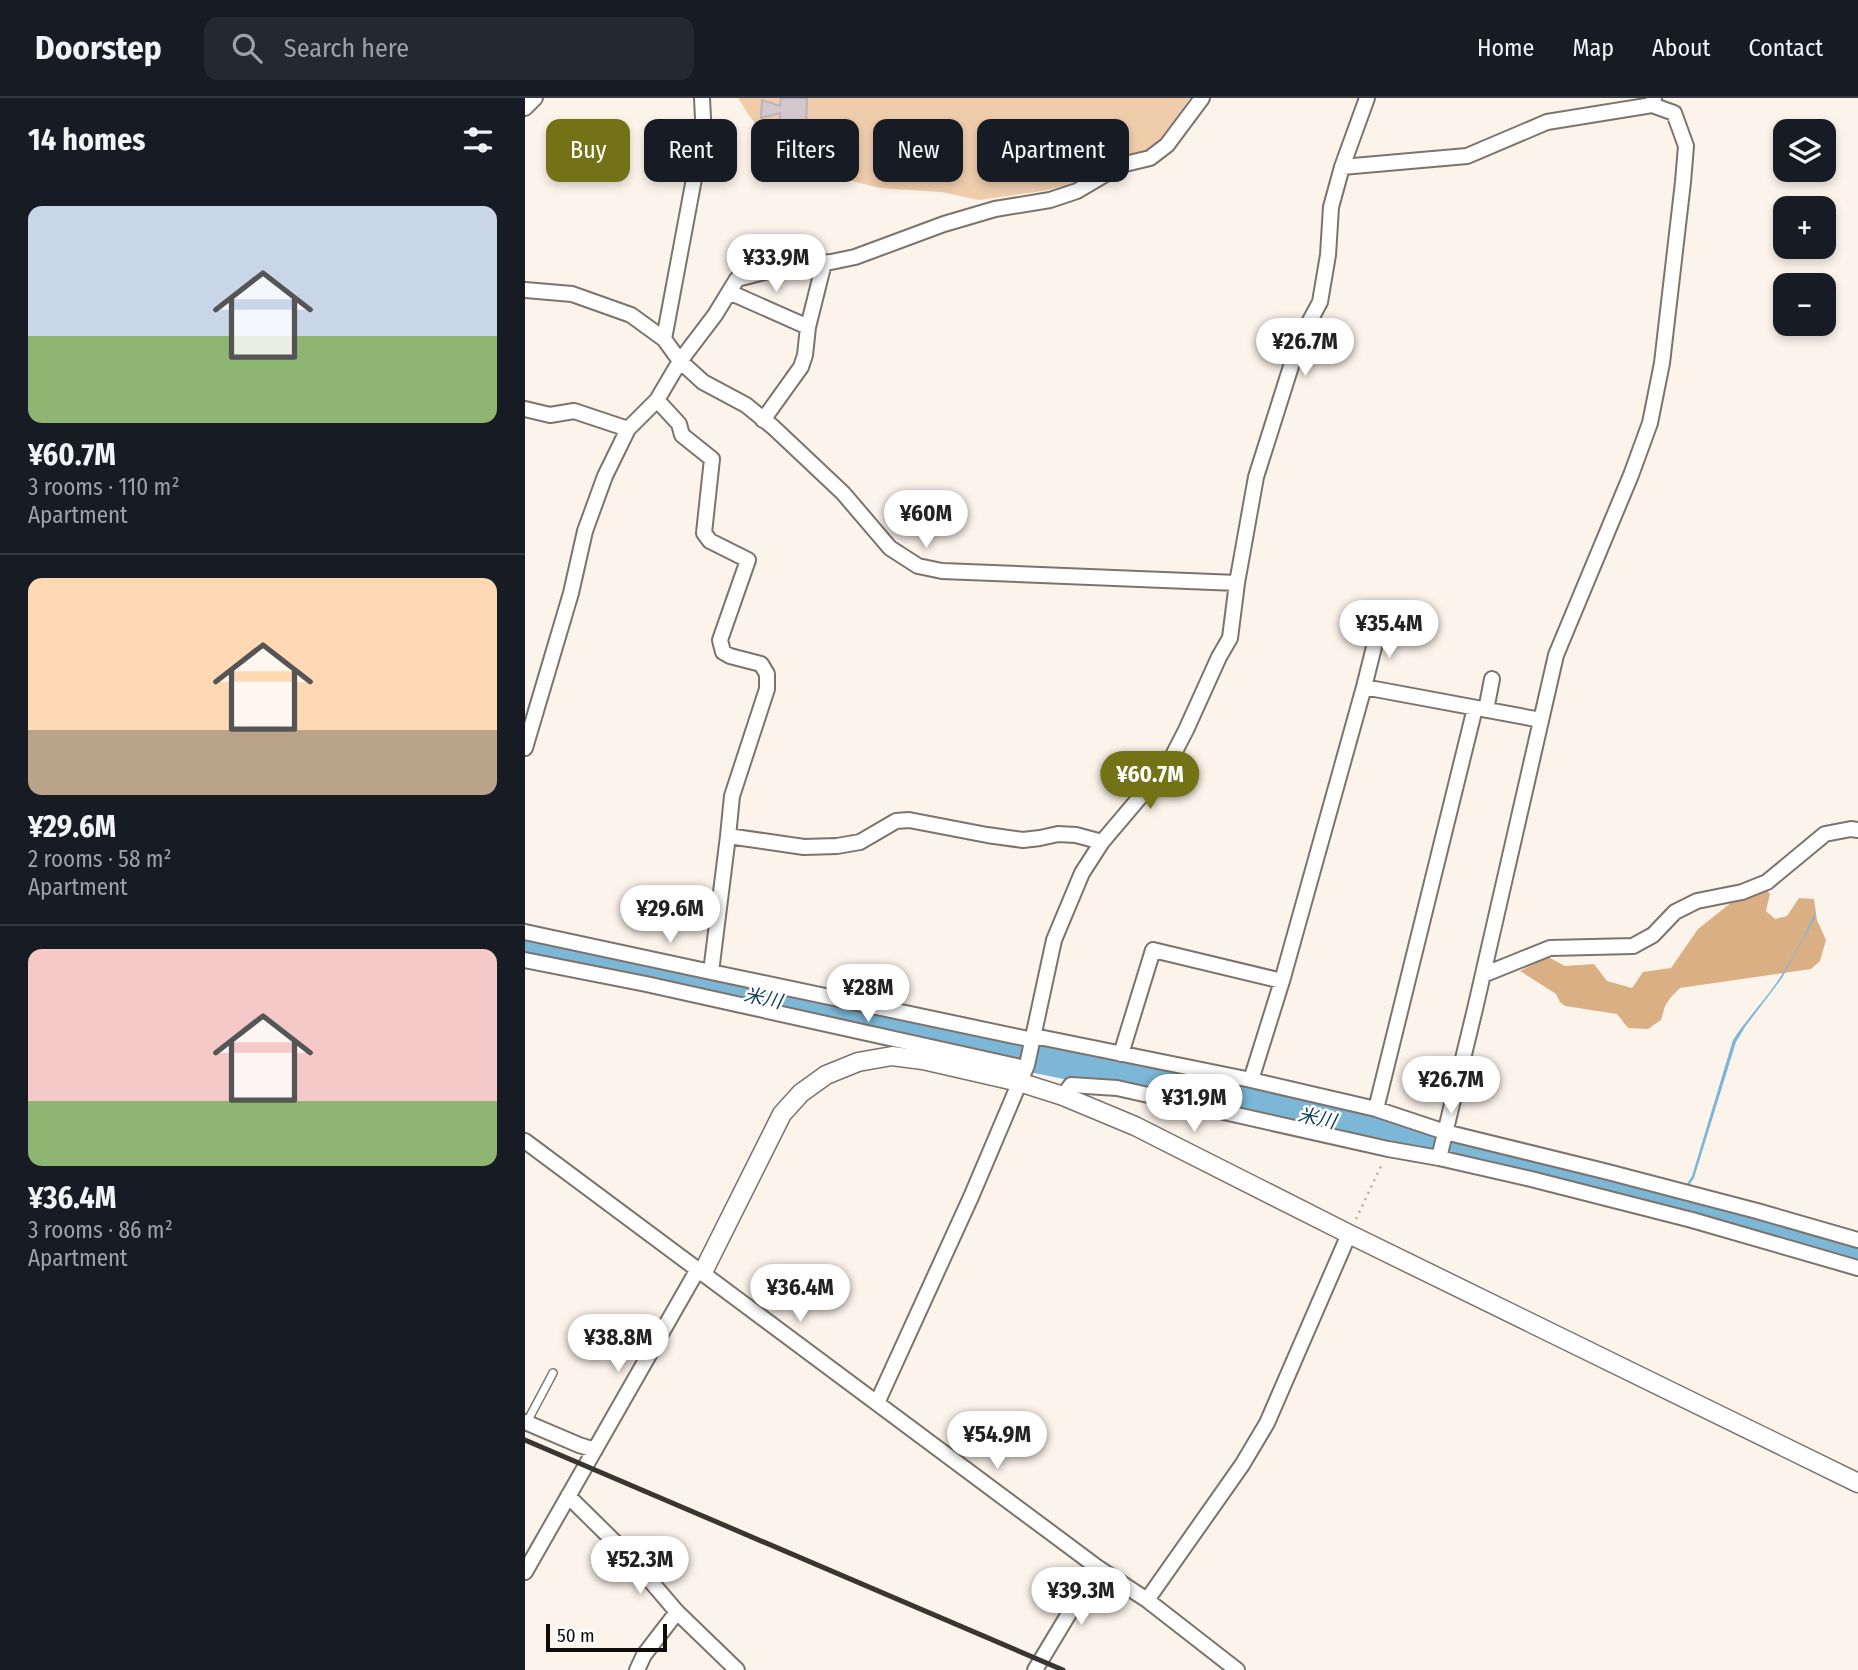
<!DOCTYPE html>
<html lang="en">
<head>
<meta charset="utf-8">
<style>
	body { margin:0; font-family:"Fira Sans Condensed","Noto Sans JP",sans-serif; background:#242831; color:#f1f3f6; height:100vh; display:flex; flex-direction:column; font-size:26px; white-space:nowrap }
	* { box-sizing:border-box; margin:0 }
	p { font-size:23px; color:#9ea1a6 }
	.icon { flex:none; width:38px; height:38px; fill:none; stroke:currentColor; stroke-width:2; stroke-linecap:round; stroke-linejoin:round }
	.map { position:relative; flex:1; overflow:hidden }
	.drawer { display:flex; flex-direction:column; background:#171b24; width:525px }
	.drawer>* { flex:none }
	.hud { position:absolute; left:21px; top:21px; width:665px; height:63px; display:flex; gap:14px }
	.buttons { position:absolute; left:1248px; top:21px; display:grid; gap:14px }
	.buttons a { display:grid; place-items:center; width:63px; height:63px; border-radius:14px; background:#171b24; box-shadow:0 4px 10px #0003; font-size:35px }
	.scale { position:absolute; left:21px; bottom:18px; width:121px; box-sizing:border-box; padding-left:7px; border:4px solid #0f0c09; border-top:0; font-size:19px; line-height:24px; white-space:nowrap; color:#0f0c09; -webkit-text-stroke:5px #fff; paint-order:stroke }
	.price { position:absolute; translate:-50% -60px; padding:0 16px; border-radius:24px; background:#fff; color:#222; font-size:23px; line-height:46px; filter:drop-shadow(0 2px 4px #0008) }
	.price::after { content:''; position:absolute; left:50%; top:42px; width:21px; height:16px; margin-left:-10px; background:inherit; clip-path:polygon(0 0,100% 0,50% 100%) }
	.price.active { background:#747216; color:#fff }
	ul { padding:0; list-style:none }
	li { display:grid; align-content:center; gap:14px; height:371px; padding:0 28px }
	li+li { border-top:2px solid #363941 }
	li span { display:grid; place-items:center; height:217px; border-radius:14px; color:#555 }
	li>.icon { margin-inline-start:auto }
	span .icon { width:126px; height:126px; fill:#fffc; stroke-width:1 }
	li b { font-size:30px }
	h2 { display:flex; justify-content:space-between; align-items:center; height:84px; padding:0 28px; font-size:30px }
	.tag { padding:0 24px; border-radius:14px; background:#171b24; box-shadow:0 4px 10px #0003; font-size:24px; line-height:63px }
	.tag.active { background:#747216; color:#fff }
	header { display:flex; align-items:center; gap:42px; box-sizing:border-box; height:98px; padding:0 35px; background:#171b24; border-bottom:2px solid #363941 }
	header strong { font-size:33px }
	nav { display:flex; gap:38px; margin-inline-start:auto; font-size:24px }
	.search { width:490px; height:63px; background:#242831; display:flex; align-items:center; gap:18px; box-sizing:border-box; padding:0 24px; border-radius:14px; color:#9ea1a6; font-size:26px }
	main { display:flex; flex:1; min-height:0 }
	.map>svg:first-child { display:block }
	.green { fill:#eeccac }
	.forest { fill:#dbaf84 }
	.water { fill:#7cb7d8 }
	.lines { fill:none; stroke-linecap:round; stroke-linejoin:round }
	.river { stroke:#7cb7d8; stroke-width:30 }
	.building { fill:#d3c8ce; stroke:#bcb2b7; stroke-width:2 }
	.service-casing { stroke:#7b746d; stroke-width:10 }
	.minor-casing { stroke:#7b746d; stroke-width:18 }
	.tertiary-casing { stroke:#7b746d; stroke-width:21 }
	.path { stroke:#b5aea7; stroke-width:2.5; stroke-dasharray:2 5; stroke-linecap:butt }
	.service { stroke:#fff; stroke-width:7 }
	.minor { stroke:#fff; stroke-width:14 }
	.tertiary { stroke:#fff; stroke-width:18 }
	.rail { stroke:#393531; stroke-width:5 }
	.labels { text-anchor:middle; dominant-baseline:central; stroke-width:5; stroke-linejoin:round; paint-order:stroke }
	.water-label { font-size:19px; font-style:italic; fill:#0d3f56; stroke:#fff }
</style>
</head>
<body>
<header>
<strong>Doorstep</strong>
<div class="search"><svg class="icon" aria-label="search" viewBox="0 0 24 24"><circle cx="10" cy="10" r="6"/><path d="M15 15l6 6"/></svg>Search here</div>
<nav><a>Home</a><a>Map</a><a>About</a><a>Contact</a></nav>
</header>
<main>
<section class="drawer">
<h2>14 homes<svg class="icon" aria-label="filters" viewBox="0 0 24 24"><path d="M4 7h16M4 17h16"/><circle cx="9" cy="7" r="2"/><circle cx="15" cy="17" r="2"/></svg></h2>
<ul>
<li><span style="background:linear-gradient(#c9d6e8 60%,#8fb573 0)"><svg class="icon" aria-label="home" viewBox="0 0 24 24"><path d="M3 11l9-7 9 7M6 9v11h12V9"/></svg></span><div><b>¥60.7M</b><p>3 rooms · 110 m²</p><p>Apartment</p></div></li>
<li><span style="background:linear-gradient(#ffd9b3 70%,#b9a48a 0)"><svg class="icon" aria-label="home" viewBox="0 0 24 24"><path d="M3 11l9-7 9 7M6 9v11h12V9"/></svg></span><div><b>¥29.6M</b><p>2 rooms · 58 m²</p><p>Apartment</p></div></li>
<li><span style="background:linear-gradient(#f6c9c9 70%,#8fb573 0)"><svg class="icon" aria-label="home" viewBox="0 0 24 24"><path d="M3 11l9-7 9 7M6 9v11h12V9"/></svg></span><div><b>¥36.4M</b><p>3 rooms · 86 m²</p><p>Apartment</p></div></li>
</ul>
</section>
<div class="map">
<svg width="1333" height="1572" viewBox="0 0 1333 1572">
	<rect width="100%" height="100%" fill="#fcf3eb"/>
	<path class="green" d="M213,0H665L636,42L621,52L589,60L548,86L518,93L454,102L416,94L355,90L298,76L255,53L225,19Z"/>
	<path class="forest" d="M1241,791L1245,796L1241,813L1250,821L1262,818L1274,800L1289,801L1292,822L1301,842L1295,863L1286,871L1155,890L1146,899L1140,908L1136,922L1123,931L1103,930L1092,916L1040,908L1035,904L1031,896L995,873L1023,859L1040,868L1069,866L1082,883L1107,890L1118,874L1146,870L1173,831L1212,800Z"/>
	<path class="water" d="M1290,815V820L1257,880L1220,929L1211,944L1169,1080L1162,1090L1160,1089L1167,1078L1208,942C1221,922 1238,904 1252,884C1267,862 1279,839 1290,815Z"/>
	<g class="lines">
		<path class="river" d="M0,848L138,877L307,918L555,969L868,1036L1053,1084L1193,1116L1333,1159"/>
	</g>
	<path class="building" d="M256,0H282L281,28L255,27V15L236,20L237,2L255,8Z"/>
	<g class="lines">
		<defs>
			<path id="service" d="M2,1324L28,1275"/>
			<path id="minor" d="M0,10L10,0
				M817,69L942,58L1022,24L1127,7
				M0,192L47,196L106,217L139,241L155,263L178,284L221,307L248,329L318,395L365,450L393,468L417,473L712,485
				M204,194L283,229
				M139,241L174,54L178,20L177,0
				M132,302L154,326L157,337L187,361L179,435L185,443L223,462L195,542L198,554L205,558L236,566L242,576V591L207,698L203,738L279,749L312,748L335,744L371,723L384,722L462,737L498,742L515,740L533,736L551,737L577,744
				M0,311L25,317L49,313L103,331
				M238,322L276,269L280,257L283,229L299,165
				M839,589L855,525
				M961,612L967,581
				M0,650L46,495L60,433L80,378L103,331L132,302L155,263L190,217L212,181L255,170L275,166L306,164L330,159L419,126L470,111L525,102L552,93L596,67L625,60L642,47L677,0
				M0,834L186,874L203,738
				M0,862L121,886L500,970
				M186,874L508,942
				M958,877L1025,850L1108,848L1128,837L1150,814L1172,803L1217,794L1242,784L1300,736L1326,731L1333,732
				M757,883L839,589L1016,622
				M509,938L726,982L851,1011L920,1034L1079,1073L1232,1113L1333,1142
				M596,956L628,852L757,883L726,982
				M538,998L546,987L592,990L863,1051L914,1060L1006,1081L1167,1122L1333,1170
				M851,1011L950,610
				M0,1043L572,1469L622,1502L712,1572
				M914,1060L950,911L1031,557L1106,377L1125,325L1137,265L1158,84L1161,48L1149,15L1127,7L1129,0
				M352,1305L446,1099L502,967L529,842L557,775L577,744L644,665L661,632L694,559L705,540L712,485L731,379L774,243L795,204L803,157L806,109L817,69L842,0
				M0,1324L54,1347L70,1352
				M43,1398L105,1459L152,1514L212,1572
				M0,1474L173,1171
				M622,1502L717,1367L742,1325L824,1136
				M112,1572L119,1557L152,1514
				M510,1572L572,1469"/>
			<path id="tertiary" d="M178,1174L257,1016L276,995L301,977L333,964L367,958L398,962L494,984L538,998L610,1028L824,1136L1333,1385"/>
		</defs>
		<use href="#service" class="service-casing"/>
		<use href="#minor" class="minor-casing"/>
		<use href="#tertiary" class="tertiary-casing"/>
		<path class="path" d="M831,1121L858,1064"/>
		<use href="#service" class="service"/>
		<use href="#minor" class="minor"/>
		<use href="#tertiary" class="tertiary"/>
		<path class="rail" d="M0,1342L538,1572"/>
	</g>
	<g class="labels">
		<g class="water-label">
			<text transform="translate(238 900) rotate(12)">米川</text>
			<text transform="translate(792 1020) rotate(12)">米川</text>
		</g>
	</g>
</svg>
<div class="buttons">
<a><svg class="icon" aria-label="layers" viewBox="0 0 24 24"><path d="M12 4l9 5-9 5-9-5zM3 14l9 5 9-5"/></svg></a>
<a>+</a>
<a>−</a>
</div>
<div class="scale">50 m</div>
<b class="price" style="left:251px;top:196px">¥33.9M</b>
<b class="price" style="left:780px;top:280px">¥26.7M</b>
<b class="price" style="left:401px;top:452px">¥60M</b>
<b class="price" style="left:864px;top:562px">¥35.4M</b>
<b class="price active" style="left:625px;top:713px">¥60.7M</b>
<b class="price" style="left:145px;top:847px">¥29.6M</b>
<b class="price" style="left:343px;top:926px">¥28M</b>
<b class="price" style="left:926px;top:1018px">¥26.7M</b>
<b class="price" style="left:669px;top:1036px">¥31.9M</b>
<b class="price" style="left:275px;top:1226px">¥36.4M</b>
<b class="price" style="left:93px;top:1276px">¥38.8M</b>
<b class="price" style="left:472px;top:1373px">¥54.9M</b>
<b class="price" style="left:115px;top:1498px">¥52.3M</b>
<b class="price" style="left:556px;top:1529px">¥39.3M</b>
<div class="hud">
<a class="tag active">Buy</a>
<a class="tag">Rent</a>
<a class="tag">Filters</a>
<a class="tag">New</a>
<a class="tag">Apartment</a>
</div>
</div>
</main>
</body>
</html>
